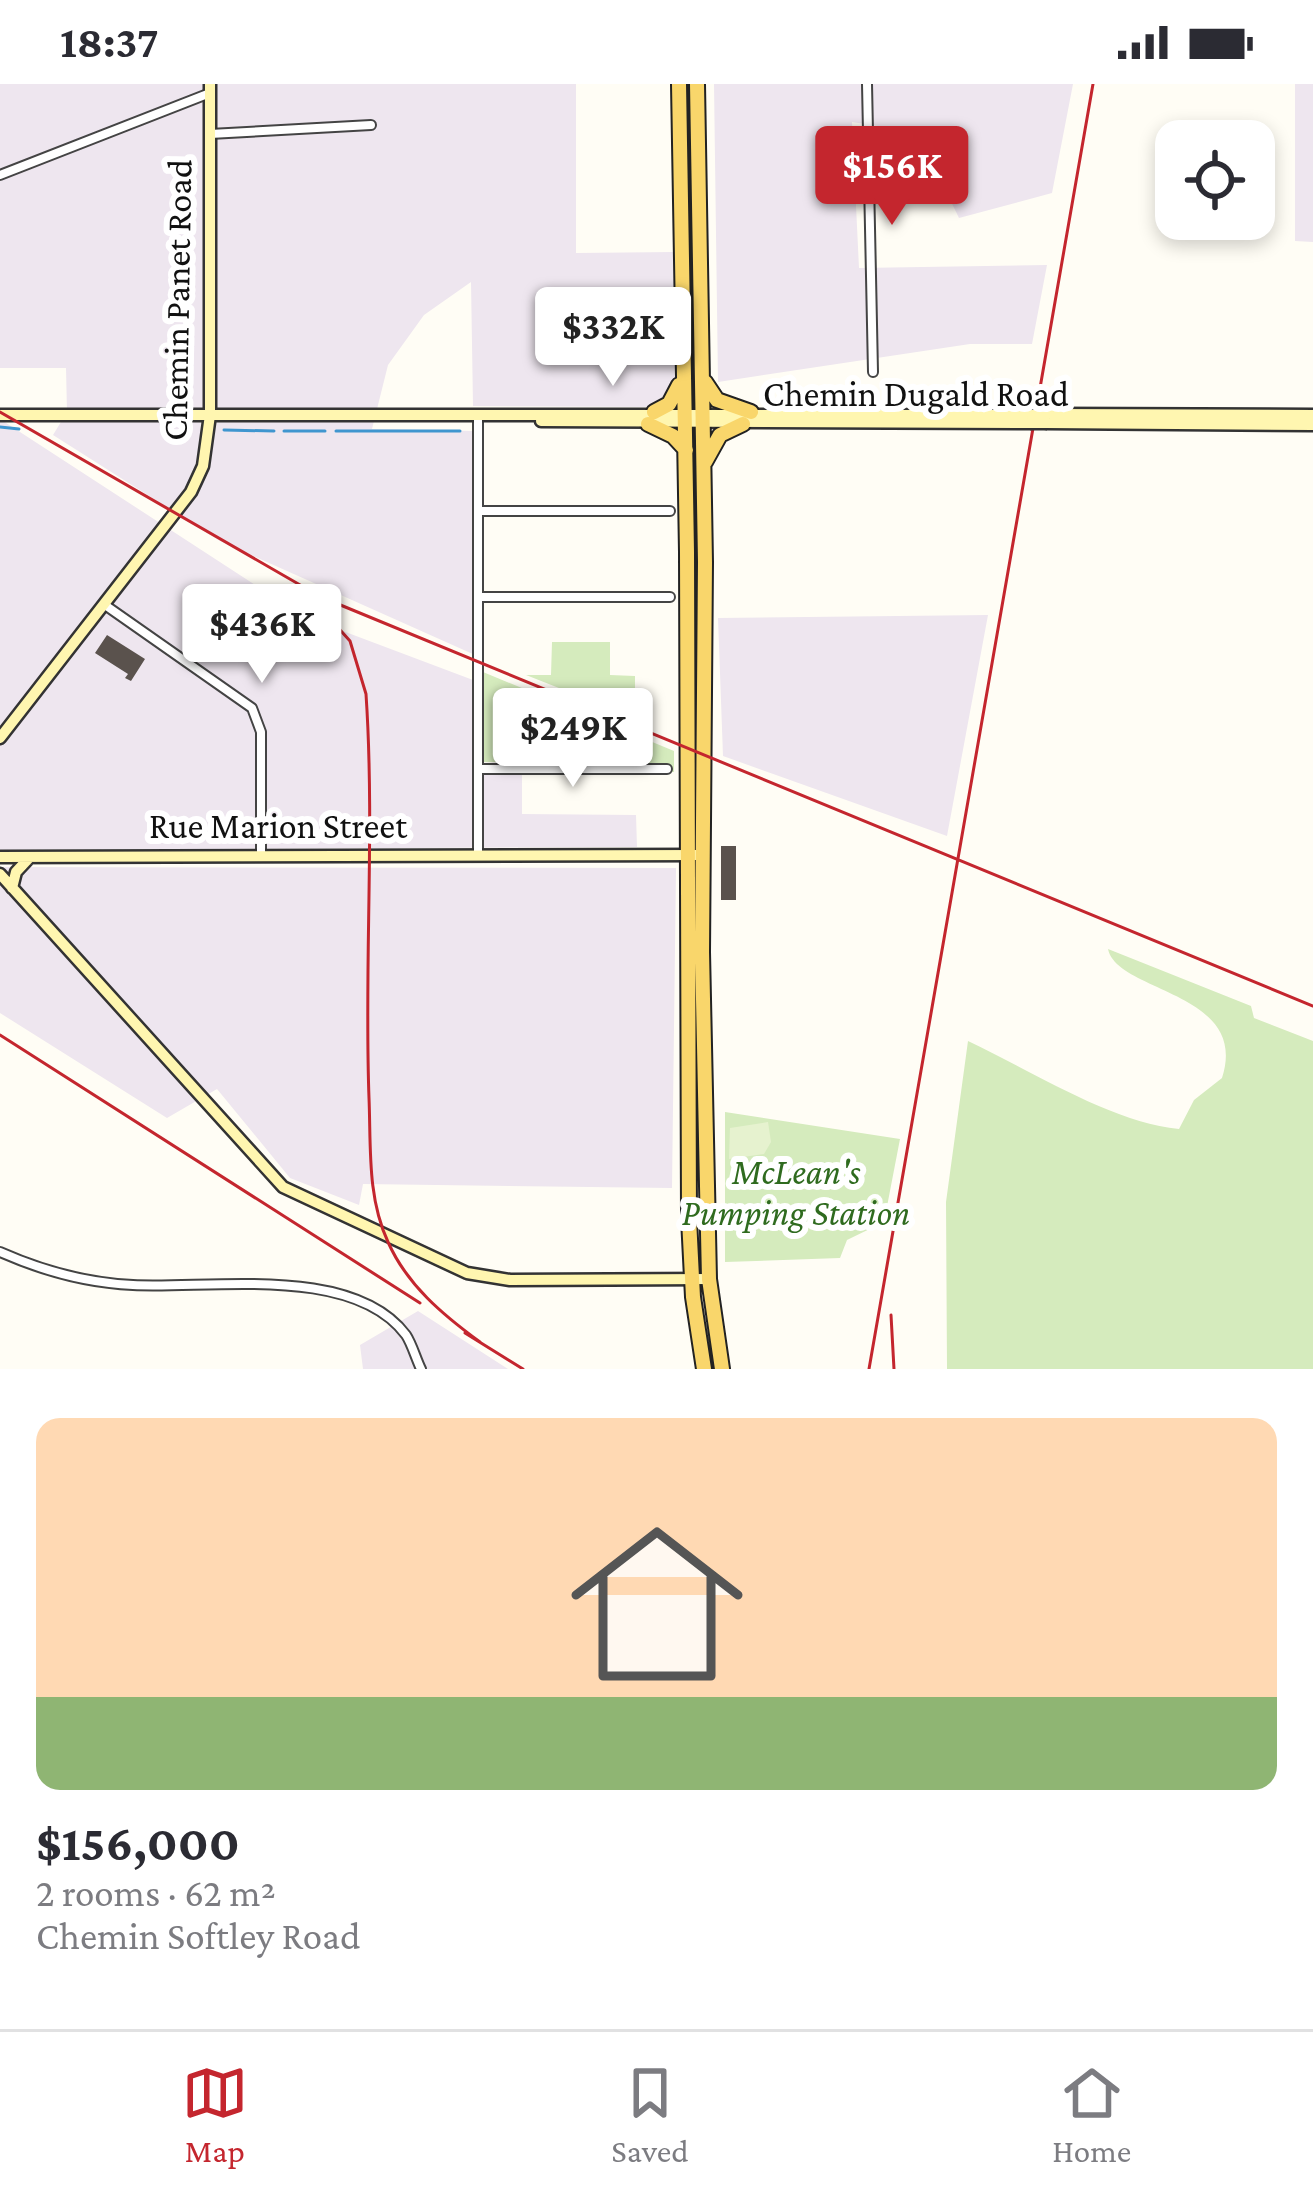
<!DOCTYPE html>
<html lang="en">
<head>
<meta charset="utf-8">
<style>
	body { margin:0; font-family:"Crimson Pro",serif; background:#f2f2f3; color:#2b2b33; height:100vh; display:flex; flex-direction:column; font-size:45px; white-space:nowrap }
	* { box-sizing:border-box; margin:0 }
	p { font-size:39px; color:#7c7c81 }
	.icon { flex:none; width:66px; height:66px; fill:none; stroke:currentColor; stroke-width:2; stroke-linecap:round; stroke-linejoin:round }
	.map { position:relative; height:1285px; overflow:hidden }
	.side { display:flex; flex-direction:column; background:#fff; flex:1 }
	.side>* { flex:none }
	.controls { position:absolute; left:1155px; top:36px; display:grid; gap:24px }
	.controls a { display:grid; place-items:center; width:120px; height:120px; border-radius:24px; background:#fff; box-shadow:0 6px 18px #0003; font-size:60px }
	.price { position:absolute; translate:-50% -102px; padding:0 27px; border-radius:12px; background:#fff; color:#222; font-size:39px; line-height:78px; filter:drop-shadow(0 3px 6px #0008) }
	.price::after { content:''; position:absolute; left:50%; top:72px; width:36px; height:27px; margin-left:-18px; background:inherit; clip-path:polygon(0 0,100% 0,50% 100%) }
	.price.selected { background:#c4262e; color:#fff }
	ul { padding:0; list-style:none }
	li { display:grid; align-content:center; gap:24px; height:636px; padding:0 36px }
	li span { display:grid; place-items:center; height:372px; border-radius:24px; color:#555 }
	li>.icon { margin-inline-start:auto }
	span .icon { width:216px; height:216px; fill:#fffc; stroke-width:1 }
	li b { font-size:51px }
	.status { display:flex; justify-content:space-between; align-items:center; height:84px; padding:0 60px; background:#fff; direction:ltr }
	.status svg { height:33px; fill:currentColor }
	.tab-bar { display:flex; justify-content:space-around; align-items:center; height:168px; border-top:3px solid #e1e1e2; background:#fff; font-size:33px; color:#7c7c81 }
	.tab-bar a { display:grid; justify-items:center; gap:6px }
	.tab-bar .selected { color:#c4262e }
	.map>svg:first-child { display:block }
	.industrial { fill:#eee6ef }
	.green { fill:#d5ebbd }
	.pitch { fill:#e6f2cf }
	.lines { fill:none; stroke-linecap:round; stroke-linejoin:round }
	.stream { stroke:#3f96cf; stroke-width:3 }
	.building { fill:#5a524d }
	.street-casing { stroke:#444; stroke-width:12 }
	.secondary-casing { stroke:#333; stroke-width:15 }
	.primary-casing { stroke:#222; stroke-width:18 }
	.street { stroke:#fff; stroke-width:8 }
	.secondary { stroke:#fff6b0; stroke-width:10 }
	.primary { stroke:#f9d66b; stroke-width:14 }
	.rail { stroke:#c4262e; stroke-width:3 }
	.secondary-bridge-casing { stroke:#333; stroke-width:15; stroke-linecap:butt }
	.secondary-bridge { stroke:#fff6b0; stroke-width:10 }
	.labels { text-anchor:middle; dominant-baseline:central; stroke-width:12; stroke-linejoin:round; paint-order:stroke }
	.street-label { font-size:36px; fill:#111; stroke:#fff }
	.park-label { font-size:36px; font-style:italic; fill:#2f6b1f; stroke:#fff }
</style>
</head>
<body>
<div class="status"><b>18:37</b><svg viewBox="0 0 49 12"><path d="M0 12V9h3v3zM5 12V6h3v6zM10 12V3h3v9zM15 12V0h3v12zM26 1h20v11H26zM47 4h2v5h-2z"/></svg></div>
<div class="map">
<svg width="1313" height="1285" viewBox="0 0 1313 1285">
	<rect width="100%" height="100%" fill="#fffdf5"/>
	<path class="industrial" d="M0,0H576V169L674,168L676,297L669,315L653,323L473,322L471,198L424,231L388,281L372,345L474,347L475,571L220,457L53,351L67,328L66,284H0Z
		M714,0H1073L1052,109L959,134L917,48L852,38L859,184L1047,181L1032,260H970L718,298Z
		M1295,0H1313V158L1295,157Z
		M0,335L303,532L473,596L474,689H522V730L636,731L637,763L0,766Z
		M988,531L947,752L723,672L718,534Z
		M0,783L676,784L672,1104L363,1100L359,1121L290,1094L217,1005L167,1034L0,929Z
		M418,1227L508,1285H363L360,1261Z"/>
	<path class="green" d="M552,558H610V591L635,592V634L526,591H551Z
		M483,588L674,667V688L640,689L639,678H483Z
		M1108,865L1251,922L1254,934L1313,957V1285H947L946,1118L968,957C1030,986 1112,1039 1179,1045L1194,1016L1222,994C1250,907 1117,909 1108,865Z
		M725,1028L900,1055L884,1138L847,1156L840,1174L725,1178Z"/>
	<path class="pitch" d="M768,1038L771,1058L764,1070L729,1075L730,1044Z"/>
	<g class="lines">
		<path class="stream" d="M0,343L19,345
			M224,346L274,347
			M284,347H325
			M336,347H460"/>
	</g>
	<path class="building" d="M107,551L145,575L131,597L125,594L128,590L95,569Z
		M721,762H736V816H721Z"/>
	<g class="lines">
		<defs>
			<path id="street" d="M867,0L873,288
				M210,50L371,41
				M0,91L210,9
				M478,334V772
				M478,427H670
				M478,513H670
				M105,521L252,624L261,648V772
				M479,685H667
				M0,1168C43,1187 87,1199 133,1201C211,1205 353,1180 406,1251C412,1260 416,1275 421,1285"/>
			<path id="secondary" d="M1049,330L1313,331
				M0,331H1032
				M541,337L1030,339
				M1047,339L1313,341
				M0,654L191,408L203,382L210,331V0
				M0,773L701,771
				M0,790L283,1103L467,1189L510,1196L709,1195
				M12,804L16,788L30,773"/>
			<path id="primary" d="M679,0L687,468L689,1135L693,1213L704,1285
				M697,0L705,478L702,868L709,1195L722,1285
				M705,298L717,316L751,328
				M654,328L669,320L679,301
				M648,340L673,352L686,366
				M705,378L720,351L743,340"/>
		</defs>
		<use href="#street" class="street-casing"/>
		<use href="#secondary" class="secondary-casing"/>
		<use href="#primary" class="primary-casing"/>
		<use href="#street" class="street"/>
		<use href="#secondary" class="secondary"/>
		<use href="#primary" class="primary"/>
		<path class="rail" d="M0,328L321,513L1313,922
			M315,518L350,557L366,610C375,744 364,880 369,1014C371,1062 367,1113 388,1158C407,1201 443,1231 480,1258
			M0,951L420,1219
			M891,1231L894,1285
			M465,1249L523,1285
			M869,1285L1093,0"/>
		<defs>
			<path id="secondary-bridge" d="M1032,331L1049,330
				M1030,339H1047"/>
		</defs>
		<use href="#secondary-bridge" class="secondary-bridge-casing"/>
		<use href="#secondary-bridge" class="secondary-bridge"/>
	</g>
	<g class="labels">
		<g class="street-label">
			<text transform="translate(177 216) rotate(-89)">Chemin Panet Road</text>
			<text x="916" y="310">Chemin Dugald Road</text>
			<text x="278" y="742">Rue Marion Street</text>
		</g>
		<g class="park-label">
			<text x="796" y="1088">McLean's<tspan x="796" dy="41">Pumping Station</tspan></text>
		</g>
	</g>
</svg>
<div class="controls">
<a><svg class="icon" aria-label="locate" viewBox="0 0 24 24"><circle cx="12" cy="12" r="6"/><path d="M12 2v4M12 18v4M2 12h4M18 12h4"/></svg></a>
</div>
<b class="price selected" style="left:892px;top:144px">$156K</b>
<b class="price" style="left:613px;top:305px">$332K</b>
<b class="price" style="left:262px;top:602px">$436K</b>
<b class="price" style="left:573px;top:706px">$249K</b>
</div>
<section class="side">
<ul>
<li><span style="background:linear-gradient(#ffd9b3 75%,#8fb573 0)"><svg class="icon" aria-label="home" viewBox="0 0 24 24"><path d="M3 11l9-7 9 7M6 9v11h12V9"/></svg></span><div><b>$156,000</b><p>2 rooms · 62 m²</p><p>Chemin Softley Road</p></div></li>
</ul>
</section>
<nav class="tab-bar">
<a class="selected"><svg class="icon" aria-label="map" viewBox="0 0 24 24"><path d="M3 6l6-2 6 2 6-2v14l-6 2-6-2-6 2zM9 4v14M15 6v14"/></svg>Map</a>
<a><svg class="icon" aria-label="saved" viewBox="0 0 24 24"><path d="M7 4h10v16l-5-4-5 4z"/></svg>Saved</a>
<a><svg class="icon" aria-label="home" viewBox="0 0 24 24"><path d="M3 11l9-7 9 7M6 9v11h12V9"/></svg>Home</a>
</nav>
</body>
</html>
